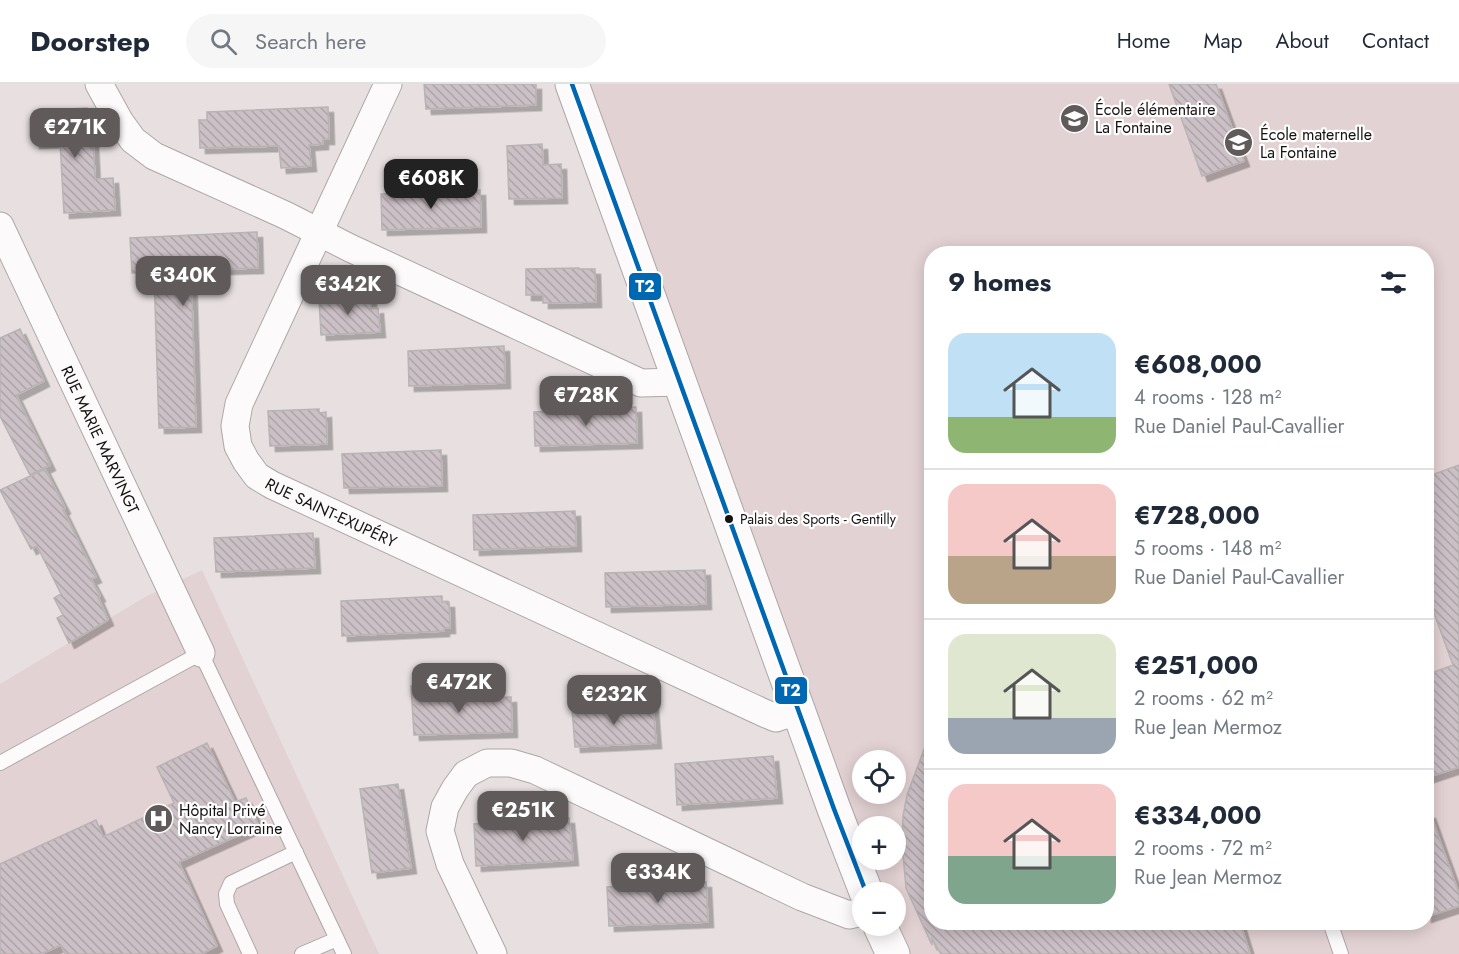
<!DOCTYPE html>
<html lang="en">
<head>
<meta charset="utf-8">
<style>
	body { margin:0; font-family:Jost,sans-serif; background:#f6f6f7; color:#1f2937; height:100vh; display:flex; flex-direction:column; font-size:22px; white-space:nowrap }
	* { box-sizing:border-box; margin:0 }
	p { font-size:20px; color:#747a83 }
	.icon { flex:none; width:33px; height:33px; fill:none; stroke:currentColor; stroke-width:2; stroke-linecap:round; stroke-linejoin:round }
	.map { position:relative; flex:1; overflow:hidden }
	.drawer { position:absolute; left:924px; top:162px; width:510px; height:684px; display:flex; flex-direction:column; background:#fff; border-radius:24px; box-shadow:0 3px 15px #0003 }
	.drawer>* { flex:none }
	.fabs { position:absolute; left:852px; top:666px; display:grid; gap:12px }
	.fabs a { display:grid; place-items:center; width:54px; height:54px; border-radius:50%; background:#fff; box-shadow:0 3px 15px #0003; font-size:30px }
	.price { position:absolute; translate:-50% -51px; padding:0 14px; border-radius:12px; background:#605a5a; color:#fff; font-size:20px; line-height:39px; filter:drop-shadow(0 2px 3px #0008) }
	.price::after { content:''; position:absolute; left:50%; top:36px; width:18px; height:14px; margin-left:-9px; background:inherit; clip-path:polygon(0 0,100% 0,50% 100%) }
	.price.current { background:#222; color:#fff }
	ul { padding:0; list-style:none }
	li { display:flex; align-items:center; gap:18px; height:150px; padding:0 24px }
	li+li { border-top:2px solid #e0e1e3 }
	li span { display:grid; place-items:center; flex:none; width:168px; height:120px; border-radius:18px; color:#555 }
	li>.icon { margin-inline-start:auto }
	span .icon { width:72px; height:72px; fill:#fffc; stroke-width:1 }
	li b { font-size:26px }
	h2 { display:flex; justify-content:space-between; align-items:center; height:72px; padding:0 24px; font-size:26px }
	header { display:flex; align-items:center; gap:36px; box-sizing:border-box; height:84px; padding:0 30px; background:#fff; border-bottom:2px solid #e0e1e3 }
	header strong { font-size:28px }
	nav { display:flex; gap:33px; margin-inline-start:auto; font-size:21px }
	.search { width:420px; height:54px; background:#f6f6f7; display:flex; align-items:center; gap:15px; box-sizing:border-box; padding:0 21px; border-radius:33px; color:#747a83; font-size:22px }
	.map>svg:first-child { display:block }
	.built { fill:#e3d2d3; fill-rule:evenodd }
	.building { fill:url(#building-back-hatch); stroke:#b8b3b4; stroke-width:1.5; filter:url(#shadow) }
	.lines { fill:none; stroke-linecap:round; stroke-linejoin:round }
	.service-casing { stroke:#ada7a7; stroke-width:16 }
	.minor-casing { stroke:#ada7a7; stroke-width:29 }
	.tertiary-casing { stroke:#ada7a7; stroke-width:35 }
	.service { stroke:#fcfafa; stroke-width:14 }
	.minor { stroke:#fcfafa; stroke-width:27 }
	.tertiary { stroke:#fcfafa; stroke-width:33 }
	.bus-1-casing { stroke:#fff; stroke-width:9 }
	.bus-1 { stroke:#0067b2; stroke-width:4.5 }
	.bus-dot { fill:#171212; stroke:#fff; stroke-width:2 }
	.labels { text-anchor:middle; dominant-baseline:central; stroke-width:4.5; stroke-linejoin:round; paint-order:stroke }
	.bus-label { font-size:14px; fill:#171212; stroke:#fff; text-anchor:start }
	.poi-label { font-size:16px; fill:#171212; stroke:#fff; text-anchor:start }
	.street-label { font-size:16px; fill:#171212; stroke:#fff }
	.line-badge { stroke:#fff; stroke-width:2 }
	.badge-label { font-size:16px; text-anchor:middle; font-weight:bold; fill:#fff }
</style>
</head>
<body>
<header>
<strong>Doorstep</strong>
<div class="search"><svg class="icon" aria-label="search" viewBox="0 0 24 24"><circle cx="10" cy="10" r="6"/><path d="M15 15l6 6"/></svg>Search here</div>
<nav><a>Home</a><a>Map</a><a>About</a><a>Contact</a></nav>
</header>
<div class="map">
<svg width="1459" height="870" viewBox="0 0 1459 870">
	<defs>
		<pattern id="building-back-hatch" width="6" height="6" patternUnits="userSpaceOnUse" patternTransform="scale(1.5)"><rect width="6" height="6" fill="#cbc0c5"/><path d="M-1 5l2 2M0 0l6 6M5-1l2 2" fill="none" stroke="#aea4a8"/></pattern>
		<filter id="shadow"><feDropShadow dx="5.5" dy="5.5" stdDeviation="0" flood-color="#0004"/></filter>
	</defs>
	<rect width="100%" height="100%" fill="#e8e0e0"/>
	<path class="built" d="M573,0H1459V870H874L858,838ZM932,170H1426V838H932ZM862,676H896V710H862ZM862,742H896V776H862ZM862,808H896V842H862Z
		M202,486L379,870H0V600L145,513Z"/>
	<path class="building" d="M424,0H536V21L426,25Z
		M1169,0H1216L1244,77L1202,92Z
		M328,23L329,55H323V60L309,61L311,82L281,84L279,62L200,64L199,36H207V28Z
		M87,24L88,37H92L95,95L113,94L115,126L64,129L60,58L34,59V27Z
		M542,60L543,81L561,80L562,114L509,115L507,62Z
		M480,106L481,143L382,146L381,110Z
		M257,148L258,184L191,186L196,343L159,344L154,188L132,189L130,154Z
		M579,184V185H595L596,218L543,219V211H526V185Z
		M371,213V225L378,224L380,248L321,251L319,215Z
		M20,245L44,297L16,311L50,381L30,391L0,332V254Z
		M504,262L505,299L409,302L408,267Z
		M636,323L637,359L535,362L534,328Z
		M319,325V329L326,328L327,360L270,362L268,327Z
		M441,366L442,402L344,404L342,370Z
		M1459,381V683L1426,694V591L1453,581L1426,507V393Z
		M45,385L65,424L63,426L96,493L91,495L100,512L98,513L108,536L69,559L57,534L63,531L54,514L61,510L37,462L31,465L0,406Z
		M575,427L576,462L474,466L473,431Z
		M313,449L315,484L216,488L214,454Z
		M705,486L706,520L606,523L605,489Z
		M442,512V518H449L450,544H444V547L342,552L341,517Z
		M435,601L436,616L511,613L512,648L414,651L411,602Z
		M653,620L656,659L575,663L572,625Z
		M929,652H932V838H1240L1250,870H941L932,855V861L906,804L902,759L903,732L907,711Z
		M207,659L235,718L246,714L259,742L179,778L217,862L201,870H65L61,861L41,870H0V780L96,736L103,753L174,719L157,683Z
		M773,672L777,714L677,721L675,680Z
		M398,700L411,784L372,789L360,705Z
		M1426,729H1430L1459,810V822L1426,833Z
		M569,734L573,776L476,782L474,740Z
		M706,798L708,838L609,842L607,803Z"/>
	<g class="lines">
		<defs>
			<path id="service" d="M0,679L201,569L344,870
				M1330,838L1341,870
				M250,870L227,820L226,810L231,799L296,768
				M302,870L337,855"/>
			<g id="minor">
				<path d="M99,0L120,38L133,56L154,72L285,131L350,164L641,299L680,298"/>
				<path id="s1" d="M388,0L239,320L235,342L238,362L246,377L257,392L272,401L764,629L776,634L799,626"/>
				<path id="s2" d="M0,142L201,569"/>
				<path d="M493,870L450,780L440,747L445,723L455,705L466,690L487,679H511L535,686L802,813L849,831L862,828"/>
			</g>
			<path id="tertiary" d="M572,0L834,725L866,808
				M880,842L893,870"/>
		</defs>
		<use href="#service" class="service-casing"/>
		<use href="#minor" class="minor-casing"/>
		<use href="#tertiary" class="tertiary-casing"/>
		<use href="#service" class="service"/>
		<use href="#minor" class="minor"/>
		<use href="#tertiary" class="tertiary"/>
		<defs>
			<path id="bus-1" d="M572,0L834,725L866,808"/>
		</defs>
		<use href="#bus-1" class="bus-1-casing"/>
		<use href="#bus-1" class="bus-1"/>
	</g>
	<defs>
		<symbol id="school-disc" viewBox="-11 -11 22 22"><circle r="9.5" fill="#605a5a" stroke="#fff"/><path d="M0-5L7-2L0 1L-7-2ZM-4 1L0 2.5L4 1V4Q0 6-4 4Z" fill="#fff"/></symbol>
		<symbol id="hospital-disc" viewBox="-11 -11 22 22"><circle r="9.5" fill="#605a5a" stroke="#fff"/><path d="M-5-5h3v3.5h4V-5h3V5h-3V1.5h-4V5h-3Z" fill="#fff"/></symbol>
	</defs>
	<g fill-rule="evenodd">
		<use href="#school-disc" x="1058" y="18" width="33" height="33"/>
		<use href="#school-disc" x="1222" y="42" width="33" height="33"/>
		<use href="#hospital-disc" x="142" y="718" width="33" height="33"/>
	</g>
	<circle class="bus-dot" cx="729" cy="435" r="5"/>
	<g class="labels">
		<g class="bus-label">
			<text x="740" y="435">Palais des Sports - Gentilly</text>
		</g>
		<g class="poi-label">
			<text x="1095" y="25">École élémentaire<tspan x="1095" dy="18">La Fontaine</tspan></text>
			<text x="1260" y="50">École maternelle<tspan x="1260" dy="18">La Fontaine</tspan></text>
			<text x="179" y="726">Hôpital Privé<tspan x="179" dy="18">Nancy Lorraine</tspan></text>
		</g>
		<g class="street-label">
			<text stroke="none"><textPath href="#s2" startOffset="236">RUE MARIE MARVINGT</textPath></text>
			<text stroke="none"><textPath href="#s1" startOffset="514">RUE SAINT-EXUPÉRY</textPath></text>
		</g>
	</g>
	<g class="line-badge">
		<rect x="628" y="188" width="34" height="29" rx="6" fill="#0067b2"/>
		<rect x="774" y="592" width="34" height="29" rx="6" fill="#0067b2"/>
	</g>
	<g class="badge-label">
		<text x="645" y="208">T2</text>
		<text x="791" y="612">T2</text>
	</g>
</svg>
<div class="fabs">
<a><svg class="icon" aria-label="locate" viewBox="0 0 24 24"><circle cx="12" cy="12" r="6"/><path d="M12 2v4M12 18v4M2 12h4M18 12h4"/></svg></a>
<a>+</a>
<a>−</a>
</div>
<b class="price" style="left:75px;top:75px">€271K</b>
<b class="price current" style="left:431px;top:126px">€608K</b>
<b class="price" style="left:183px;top:223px">€340K</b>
<b class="price" style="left:348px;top:232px">€342K</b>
<b class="price" style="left:586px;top:343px">€728K</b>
<b class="price" style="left:459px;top:630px">€472K</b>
<b class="price" style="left:614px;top:642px">€232K</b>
<b class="price" style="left:523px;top:758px">€251K</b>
<b class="price" style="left:658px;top:820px">€334K</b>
<section class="drawer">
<h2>9 homes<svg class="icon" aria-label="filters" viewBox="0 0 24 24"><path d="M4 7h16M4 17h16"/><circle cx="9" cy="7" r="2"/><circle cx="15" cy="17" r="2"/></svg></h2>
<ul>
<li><span style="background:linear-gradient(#bfe0f5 70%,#8fb573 0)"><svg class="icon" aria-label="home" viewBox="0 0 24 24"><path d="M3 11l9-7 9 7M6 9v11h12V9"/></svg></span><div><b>€608,000</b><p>4 rooms · 128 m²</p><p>Rue Daniel Paul-Cavallier</p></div></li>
<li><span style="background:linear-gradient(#f6c9c9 60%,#b9a48a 0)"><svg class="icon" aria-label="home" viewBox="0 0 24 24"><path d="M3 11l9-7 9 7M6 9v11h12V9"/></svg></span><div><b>€728,000</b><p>5 rooms · 148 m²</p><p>Rue Daniel Paul-Cavallier</p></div></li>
<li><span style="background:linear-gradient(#dfe7d0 70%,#9aa5b1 0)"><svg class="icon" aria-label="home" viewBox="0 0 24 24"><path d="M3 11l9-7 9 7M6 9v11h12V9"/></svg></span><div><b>€251,000</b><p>2 rooms · 62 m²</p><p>Rue Jean Mermoz</p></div></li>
<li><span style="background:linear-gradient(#f6c9c9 60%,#7fa58c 0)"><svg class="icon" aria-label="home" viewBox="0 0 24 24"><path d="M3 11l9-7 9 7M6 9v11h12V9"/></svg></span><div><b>€334,000</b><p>2 rooms · 72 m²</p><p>Rue Jean Mermoz</p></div></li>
</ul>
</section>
</div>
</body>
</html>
